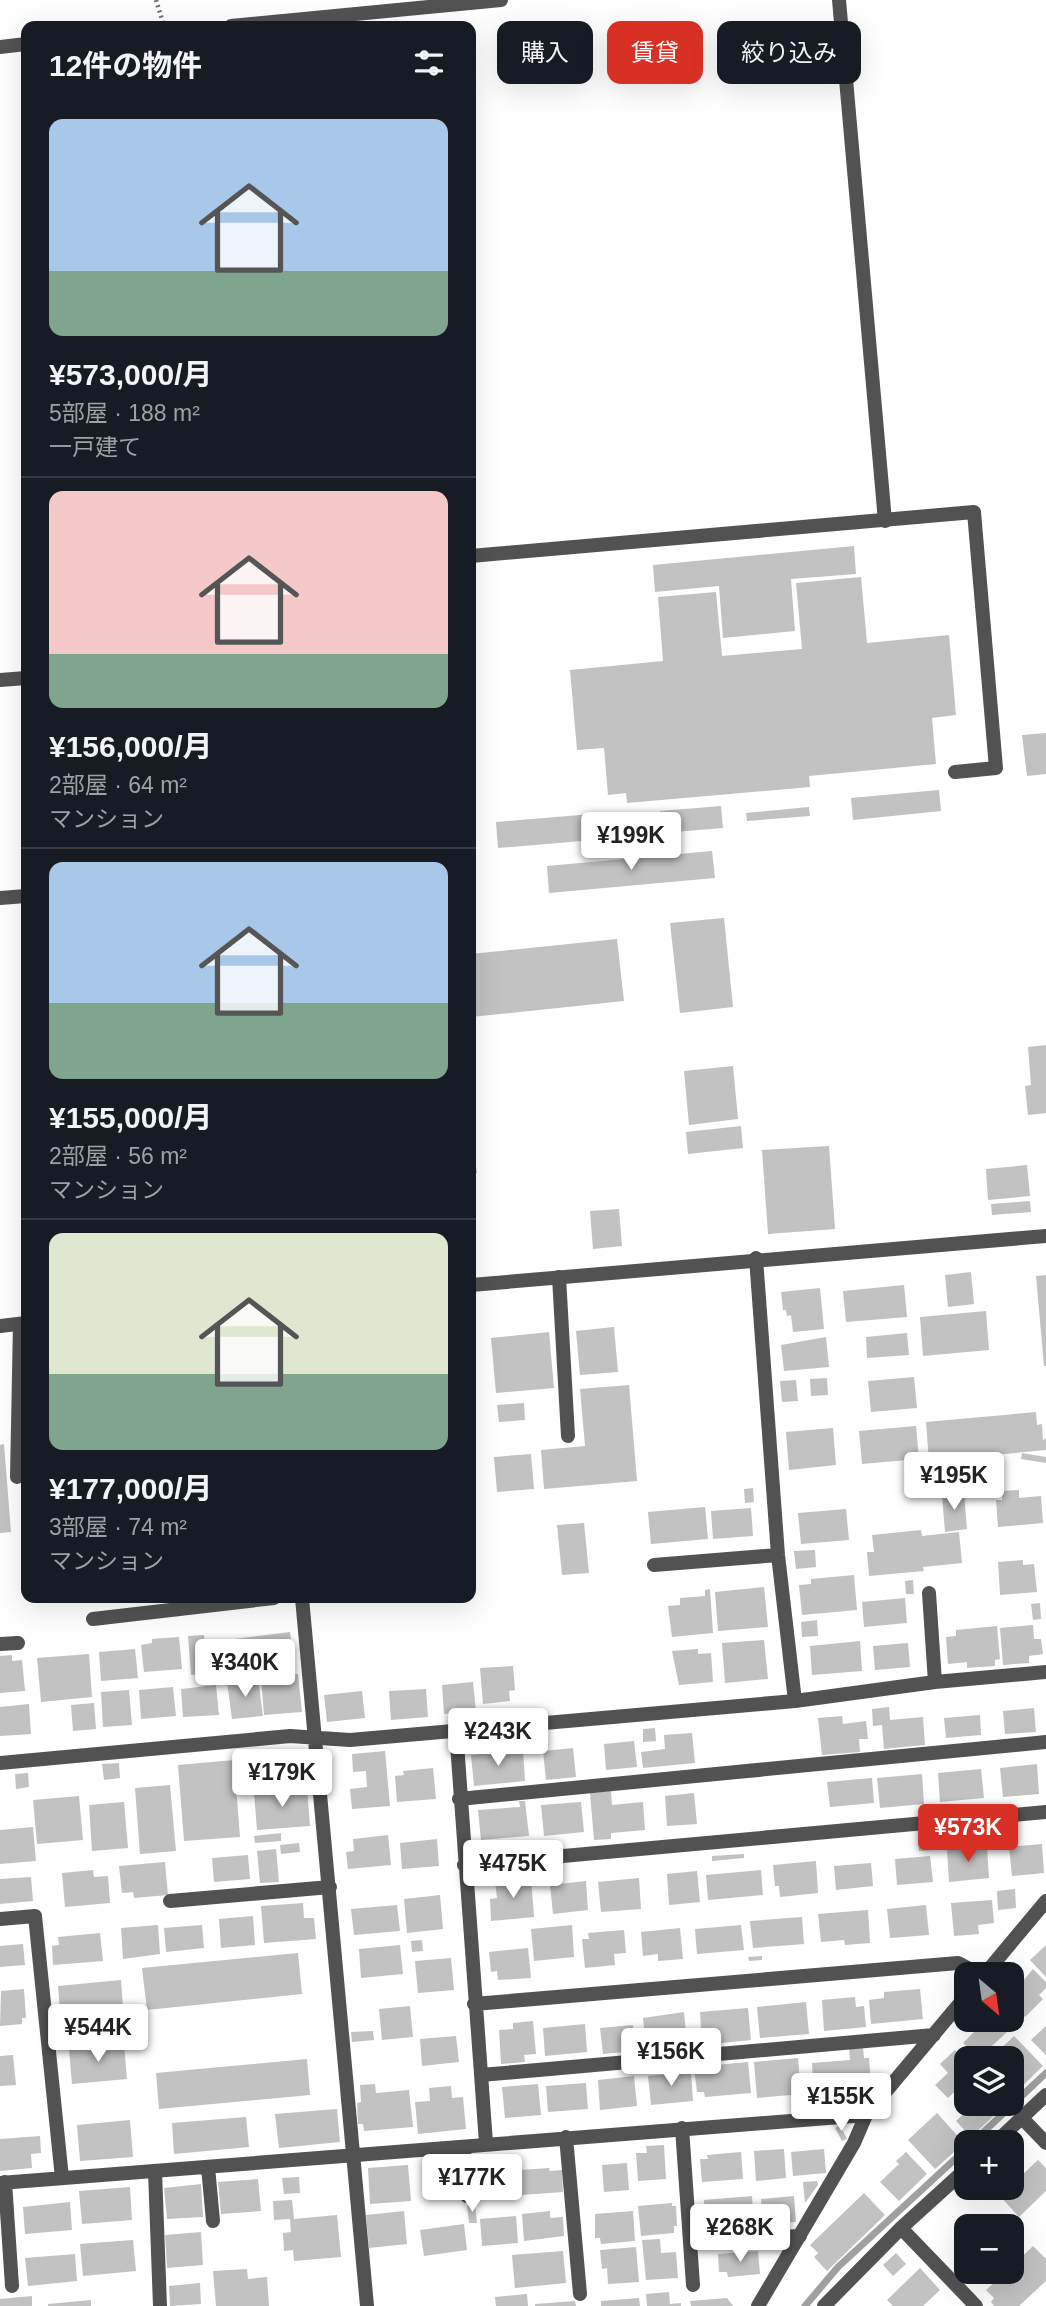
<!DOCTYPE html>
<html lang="ja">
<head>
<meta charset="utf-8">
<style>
	body { margin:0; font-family:Arial,"Noto Sans JP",sans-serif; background:#20242c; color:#f1f3f6; height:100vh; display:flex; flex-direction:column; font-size:26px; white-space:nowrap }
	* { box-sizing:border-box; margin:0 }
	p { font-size:23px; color:#9ea1a6 }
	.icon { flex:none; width:38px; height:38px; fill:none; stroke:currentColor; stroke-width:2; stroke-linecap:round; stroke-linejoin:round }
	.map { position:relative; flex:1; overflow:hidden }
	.panel { position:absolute; left:21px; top:21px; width:455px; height:1582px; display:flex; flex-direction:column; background:#171b24; border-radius:14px; box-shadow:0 7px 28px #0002 }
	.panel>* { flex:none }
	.banner { position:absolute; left:497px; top:21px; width:443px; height:63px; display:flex; gap:14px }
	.needle { width:46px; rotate:151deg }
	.buttons { position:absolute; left:954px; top:1962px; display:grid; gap:14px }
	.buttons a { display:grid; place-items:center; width:70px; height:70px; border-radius:14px; background:#171b24; box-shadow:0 7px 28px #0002; font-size:35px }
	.price { position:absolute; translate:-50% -60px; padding:0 16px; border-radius:7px; background:#fff; color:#222; font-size:23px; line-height:46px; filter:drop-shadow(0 2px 4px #0008) }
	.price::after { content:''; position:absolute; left:50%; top:42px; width:21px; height:16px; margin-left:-10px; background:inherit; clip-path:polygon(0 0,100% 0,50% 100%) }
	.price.current { background:#d93025; color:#fff }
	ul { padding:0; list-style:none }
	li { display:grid; align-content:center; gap:14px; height:371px; padding:0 28px }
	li+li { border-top:2px solid #363941 }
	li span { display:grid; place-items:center; height:217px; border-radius:14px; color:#555 }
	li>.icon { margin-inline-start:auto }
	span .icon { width:126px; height:126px; fill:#fffc; stroke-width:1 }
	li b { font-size:30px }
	h2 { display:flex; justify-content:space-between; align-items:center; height:84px; padding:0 28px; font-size:30px }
	.chip { padding:0 24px; border-radius:14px; background:#171b24; box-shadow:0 7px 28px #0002; font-size:24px; line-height:63px }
	.chip.current { background:#d93025; color:#fff }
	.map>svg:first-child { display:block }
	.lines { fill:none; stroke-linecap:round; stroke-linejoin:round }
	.stream { stroke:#a0a0a0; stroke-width:7 }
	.building { fill:#c2c2c2 }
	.path { stroke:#747474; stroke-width:4.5; stroke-dasharray:2 3.5; stroke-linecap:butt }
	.service { stroke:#525252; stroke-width:14 }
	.minor { stroke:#525252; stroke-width:14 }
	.tertiary { stroke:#525252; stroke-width:14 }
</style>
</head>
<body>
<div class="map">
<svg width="1046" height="2306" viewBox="0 0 1046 2306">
	<rect width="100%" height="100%" fill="#fff"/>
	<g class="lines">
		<path class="stream" d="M973,2142L1046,2073
			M805,2306L838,2267L966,2149"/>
	</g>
	<path class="building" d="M854,546L856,574L791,579L795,631L723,638L719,586L655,592L653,565Z
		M861,577L867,643L949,635L956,715L932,718L936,764L809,776L810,787L627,803L626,793L608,795L604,748L577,750L570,670L663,661L658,597L716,592L722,656L802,649L796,583Z
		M1046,733V774L1027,776L1022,735Z
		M939,790L941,811L853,820L851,798Z
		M721,806L723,828L662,833L660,811Z
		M809,807L810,816L747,821L746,813Z
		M592,814L594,840L498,848L496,822Z
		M712,851L715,878L549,893L547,866Z
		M724,918L733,1007L680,1013L670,923Z
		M617,939L624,1001L471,1017V954Z
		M1046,1045V1113L1028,1115L1025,1086L1031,1085L1028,1047Z
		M733,1066L738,1119L689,1125L684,1071Z
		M741,1126L743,1148L688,1154L686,1132Z
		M829,1146L835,1229L768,1234L762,1150Z
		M475,1159L477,1173L471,1174V1160Z
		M1027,1165L1030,1196L988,1200L986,1169Z
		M1030,1201L1031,1212L992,1215L991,1204Z
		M619,1209L622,1246L593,1249L590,1211Z
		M971,1272L974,1304L948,1307L945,1275Z
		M1046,1275V1366H1044L1036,1276Z
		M904,1285L907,1317L846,1322L843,1291Z
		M820,1288L824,1329L793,1332L791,1315L787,1316L786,1310H783L781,1292Z
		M986,1311L989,1350L923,1356L920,1317Z
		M614,1327L618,1372L580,1375L576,1331Z
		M549,1332L554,1388L496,1393L491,1338Z
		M907,1333L909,1355L867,1358L866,1337Z
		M826,1337L829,1367L784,1371L781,1345Z
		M914,1377L917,1408L871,1412L868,1381Z
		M827,1378L828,1395L811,1396L810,1379Z
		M796,1380L798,1401L782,1402L780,1381Z
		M629,1385L637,1481L544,1489L541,1450L585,1446L580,1389Z
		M524,1403L525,1420L499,1422L497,1405Z
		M1036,1412L1037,1425L1042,1424L1043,1440L1046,1438V1450L929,1461L926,1422Z
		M916,1426L919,1459L862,1464L859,1431Z
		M833,1428L836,1465L789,1470L786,1432Z
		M4,1444L11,1532L0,1533V1445Z
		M1022,1453L1046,1457V1463L1021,1459Z
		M531,1454L534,1489L497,1492L494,1457Z
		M753,1488L754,1502L745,1503L744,1489Z
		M1019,1490V1498L1041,1496L1043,1523L998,1527L996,1500H1002V1491Z
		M964,1493L967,1529L945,1532L942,1495Z
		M705,1507L708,1539L651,1544L648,1512Z
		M751,1508L753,1536L713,1539L711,1511Z
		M846,1509L849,1540L801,1544L798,1513Z
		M584,1523L589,1573L562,1575L557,1525Z
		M921,1530L922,1536L959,1532L962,1563L923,1567L924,1571L869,1576L867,1552H874L872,1535Z
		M815,1550L816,1567L796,1569L794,1551Z
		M23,1554H26V1575H24Z
		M1023,1560V1565L1034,1564L1037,1592L1000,1595L998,1562Z
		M854,1575L857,1610L802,1615L799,1585L811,1584V1579Z
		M913,1580L914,1594H906L905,1581Z
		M764,1587L768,1627L718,1631L715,1592Z
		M710,1589L713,1633L672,1637L668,1606L680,1605V1598L705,1596V1590Z
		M905,1598L907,1623L864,1627L862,1602Z
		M1040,1603L1041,1619L1033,1620L1031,1604Z
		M817,1620L818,1636L802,1637L801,1622Z
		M1033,1625L1034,1639H1041L1043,1654L1029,1656V1663L1003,1665L1000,1628Z
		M997,1626L1000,1659L995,1660V1666L967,1668V1662L948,1664L946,1637L956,1636V1630Z
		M290,1632L294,1664L239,1671L235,1639Z
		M204,1635L205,1645L225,1644L227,1672L191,1675L188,1636Z
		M179,1637L182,1669L144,1672L141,1645L152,1643V1639Z
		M764,1640L768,1679L725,1683L722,1643Z
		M860,1641L862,1671L812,1675L810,1646Z
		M908,1643L910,1667L875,1670L873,1646Z
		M135,1649L138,1678L101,1681L99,1652Z
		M698,1649V1654L711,1653L713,1682L679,1685L672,1651Z
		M89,1654L92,1697L41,1702L37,1658Z
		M12,1655V1661L22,1660L25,1691L0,1693V1656Z
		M513,1666L515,1690L509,1691L510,1701L483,1704L480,1668Z
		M298,1674L302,1712L264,1715L261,1678Z
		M258,1678L263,1716L232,1719L227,1682Z
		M473,1682L476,1711L444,1714L442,1685Z
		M216,1685L219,1715L183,1717L181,1689Z
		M173,1687L176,1716L141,1719L139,1690Z
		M426,1689L428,1717L391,1720L389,1691Z
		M129,1690L132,1725L103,1727L101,1692Z
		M362,1691L365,1718L327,1722L324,1695Z
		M94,1703L96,1729L73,1731L71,1705Z
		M29,1704L31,1734L0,1736V1707Z
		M889,1707L890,1720L923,1717L925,1745L884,1749L882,1725L873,1726L872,1709Z
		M1034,1708L1036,1732L1005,1734L1003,1711Z
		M980,1715L981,1735L946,1738L944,1718Z
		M842,1716L843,1724L866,1721L868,1739H859L860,1752L822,1755L818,1718Z
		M655,1728L656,1741L643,1742V1729Z
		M692,1733L695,1763L643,1768L641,1752L665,1749L664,1735Z
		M518,1736L519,1743L503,1744L502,1738Z
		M634,1741L637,1767L606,1770L604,1744Z
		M573,1748L576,1777L546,1780L543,1751Z
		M523,1750L525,1781L474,1786L471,1755Z
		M385,1751L390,1806L352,1809L350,1789L367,1787L366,1771L353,1772L352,1754Z
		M234,1760L240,1837L184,1841L178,1765Z
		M119,1763L120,1778L104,1780L102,1764Z
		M1037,1764L1039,1794L1003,1797L1000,1768Z
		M433,1768L436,1799L397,1802L395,1776L404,1775L403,1771Z
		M981,1769L984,1798L940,1802L938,1773Z
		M28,1773L29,1787L16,1789L15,1774Z
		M922,1774L924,1804L880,1808L877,1778Z
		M872,1778L874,1803L830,1807L827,1782Z
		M170,1785L176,1851L140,1854L135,1788Z
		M307,1788L310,1826L257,1830L254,1793Z
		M611,1791L612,1805L643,1802L645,1830L611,1833V1839L594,1840L590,1793Z
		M694,1793L697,1824L667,1826L665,1796Z
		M79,1796L83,1840L37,1844L33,1800Z
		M519,1801H525L529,1836L481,1840L478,1810L520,1807Z
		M124,1802L128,1848L92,1851L89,1805Z
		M581,1802L584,1832L544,1836L541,1805Z
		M33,1827L36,1861L0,1864V1830Z
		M281,1833V1841L255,1843L254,1836Z
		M388,1835L391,1865L348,1869L346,1852L354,1851L353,1839Z
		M933,1838L934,1850L919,1851L918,1840Z
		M437,1839L439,1866L402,1869L400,1843Z
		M299,1843L300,1852L281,1854L280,1845Z
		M1042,1844L1044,1873L1012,1876L1009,1847Z
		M987,1847L989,1878L949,1882L947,1850Z
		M276,1849L279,1882L260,1883L257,1851Z
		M744,1854V1858L712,1861V1856Z
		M248,1855L250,1879L214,1882L212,1858Z
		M930,1856L933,1882L897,1885L895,1859Z
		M816,1861L818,1893L780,1897L779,1886H775L773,1865Z
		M165,1862L168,1895L134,1898L133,1892L122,1893L119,1866Z
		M871,1863L873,1886L836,1890L834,1866Z
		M93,1870L94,1877L108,1876L110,1903L65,1907L62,1873Z
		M761,1870L763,1895L708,1900L706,1875Z
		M697,1871L700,1902L669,1905L667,1874Z
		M31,1877L33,1901L0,1904V1879Z
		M531,1878L534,1917L491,1921L490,1899L497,1898L495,1881Z
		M639,1878L641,1909L601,1912L598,1882Z
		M586,1881L588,1910L553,1914L550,1885Z
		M1015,1889L1016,1908L998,1910L997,1891Z
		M440,1895L443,1929L407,1933L404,1899Z
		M992,1900L994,1923L978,1925L979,1934L954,1936L951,1903Z
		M303,1903L304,1918H314L316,1939L264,1943L261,1906Z
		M397,1905L400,1931L354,1935L351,1909Z
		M926,1905L929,1935L890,1938L887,1909Z
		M868,1910L870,1943L845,1945L844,1940L821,1942L818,1914Z
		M253,1916L255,1945L221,1948L219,1919Z
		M802,1917L804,1944L753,1948L750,1921Z
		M158,1925L160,1954L123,1959L121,1928Z
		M202,1925L204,1948L166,1952L164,1928Z
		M572,1925L574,1957L534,1961L531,1929Z
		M741,1925L744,1950L697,1954L695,1929Z
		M680,1928L683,1959L658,1961V1954L643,1956L641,1932Z
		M624,1930L626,1953L614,1954L615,1965L585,1968L582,1939H589L588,1933Z
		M100,1933L103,1961L53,1965L52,1946L59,1945L58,1937Z
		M422,1940L423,1951L412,1952L411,1941Z
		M23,1944L25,1965L0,1967V1946Z
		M400,1945L403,1974L361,1978L359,1949Z
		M1046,1945V1977L1030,1960Z
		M528,1948L531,1978L498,1980L497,1971L491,1972L489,1952Z
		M298,1953L302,1994L147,2010L142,1968Z
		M762,1956V1960L749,1961L748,1957Z
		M451,1958L454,1990L418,1993L415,1961Z
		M1033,1969L1046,1982V1988L1039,1995L1043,1999L1025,2017L1012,2003V1994Z
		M121,1980L123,2007L60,2012L58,1986Z
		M24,1989L26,2018H22V2024L0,2026L1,1991Z
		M920,1989L923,2019L871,2024L869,2000L884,1998V1992Z
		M855,1997L856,2007L864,2006L866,2027L824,2031L822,2000Z
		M806,2002L809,2034L760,2038L757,2007Z
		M410,2006L413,2037L382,2040L379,2009Z
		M748,2008L751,2040L702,2045L700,2012Z
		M684,2012L687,2046L646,2049L643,2018Z
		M977,2020H998L1008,2031L979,2058L963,2043L974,2032L969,2027Z
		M533,2021L536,2054L524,2055L525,2062L501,2064L499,2030L513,2029V2023Z
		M585,2024L587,2052L545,2056L543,2028Z
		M633,2025L635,2051L603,2054L600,2028Z
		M1046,2026V2055L1031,2040Z
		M373,2031L374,2040L352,2042L351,2032Z
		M456,2036L459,2062L422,2066L420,2039Z
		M1014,2036L1043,2066L1015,2093L1012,2089V2058H991Z
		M124,2044L127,2079L72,2084L69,2049Z
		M863,2047L864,2058H869L871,2085L830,2088V2082L813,2084L812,2063L850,2060L849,2048Z
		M955,2050L966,2061V2081L948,2098L935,2085L948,2073L940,2064Z
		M13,2055L16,2085L0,2086V2056Z
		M798,2058L801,2094L757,2098L754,2062Z
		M307,2059L310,2095L159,2109L156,2073Z
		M748,2062L751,2093L705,2097L704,2092H697L694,2067Z
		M691,2072L693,2101L651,2105L648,2076Z
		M634,2076L637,2106L600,2110L598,2080Z
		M586,2083L588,2109L548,2112L546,2086Z
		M375,2084L376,2093L409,2090L413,2127L364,2131L363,2124H358L357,2103L361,2102L360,2085Z
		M538,2084L541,2115L505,2118L502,2087Z
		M451,2086L452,2098L463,2097L466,2129L418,2134L415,2102L430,2101L429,2088Z
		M974,2104H993L1000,2110L971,2137L956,2121Z
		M337,2109L340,2142L279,2148L275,2114Z
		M937,2113L964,2143L935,2169L908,2140Z
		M246,2117L249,2147L174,2154L172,2123Z
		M130,2120L133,2157L80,2161L77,2125Z
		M840,2125L847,2139L842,2141L835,2128Z
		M40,2136L41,2153L31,2154L32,2168L0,2171V2139Z
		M664,2145L666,2179L638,2181L636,2153H647L646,2146Z
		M784,2149L786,2178L756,2181L754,2151Z
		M824,2149L826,2173L793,2176L791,2152Z
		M741,2152L743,2179L702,2182L700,2159H708L707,2155Z
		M906,2152L927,2174L899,2201L880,2182L899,2164L896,2161Z
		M1038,2160L1046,2168V2191L1019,2217L1000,2196Z
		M510,2163V2168H516L519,2195L479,2198L476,2166Z
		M627,2163L629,2190L604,2192L602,2165Z
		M408,2165L411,2201L370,2204L368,2168Z
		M549,2168L550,2171L562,2170L563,2192L522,2195L520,2170Z
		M299,2177L300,2193L284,2194L282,2178Z
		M258,2179L261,2211L221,2214L218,2182Z
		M817,2181L818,2185L805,2203L803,2182Z
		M201,2184L203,2217L167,2219L164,2188Z
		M130,2187L132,2220L82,2224L79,2191Z
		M864,2193L885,2215L827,2271L814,2257L818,2253L810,2245Z
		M752,2196L754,2224L714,2227V2220L705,2221L704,2200Z
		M794,2196L796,2222L763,2224L761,2199Z
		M292,2200L294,2219L337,2215L341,2257L294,2261L293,2250L284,2251L283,2233L291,2232L290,2219L274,2220L273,2201Z
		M70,2202L72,2230L25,2234L23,2207Z
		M672,2203V2206H676L677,2226H674V2233L641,2236L638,2206Z
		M475,2204L477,2223H469L467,2205Z
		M404,2211L407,2244L369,2248L366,2215Z
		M550,2211V2218L563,2217L564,2236L524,2241L522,2214Z
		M633,2211L635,2241L601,2244L600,2238H595V2214Z
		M516,2216L518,2243L482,2246L480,2219Z
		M464,2224L467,2250L424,2256L420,2230Z
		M201,2232L203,2265L167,2268L165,2235Z
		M660,2239L661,2253L676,2252L678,2278L646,2280L642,2240Z
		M133,2240L136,2271L83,2276L80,2244Z
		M1033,2246L1046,2259V2281L1019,2306H994L991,2302L994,2298L986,2290L1006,2272H1012V2266Z
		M636,2247L639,2282L608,2284L607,2268L602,2269L600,2250Z
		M563,2251L566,2283L515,2288L512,2255Z
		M758,2251L760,2274L728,2277L727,2272H719L718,2254Z
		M896,2253L906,2264L893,2276L883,2265Z
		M75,2254L77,2281L28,2286L25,2258Z
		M920,2268L940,2290L923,2306H893L887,2300Z
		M247,2269L248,2279L267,2277L269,2306H216L213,2271Z
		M200,2283L201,2304L170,2306L169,2286Z
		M669,2292L670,2304L681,2303V2306H647L646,2294Z
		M527,2294L528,2306H496L495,2297Z
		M32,2296V2306H0V2299Z
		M639,2298L640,2306H601V2301Z
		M727,2298L733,2306H691L690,2301Z
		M91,2300V2306H48V2304Z
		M575,2301L576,2306H535V2304Z"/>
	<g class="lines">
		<path class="path" d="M156,0L164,26"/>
		<path class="service" d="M471,556L974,512L996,768L955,772
			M0,680L26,678
			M0,898L26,896"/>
		<path class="minor" d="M0,47L26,44
			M756,1258L778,1555L795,1701
			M559,1277L568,1436
			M17,1477L20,1324
			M654,1565L778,1555
			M929,1593L935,1682
			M302,1598L367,2306
			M93,1619L274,1598
			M0,1644L18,1643
			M456,1730L486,2143
			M0,1763L290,1736L350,1740L795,1701L935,1682L1046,1672
			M459,1799L1046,1742
			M464,1865L1046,1812
			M170,1901L330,1887
			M0,1919L35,1916L62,2178
			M985,1974L1046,1901
			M474,2004L958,1963L979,1974
			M481,2075L934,2035
			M1022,2118L1046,2143
			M682,2128L693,2285
			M566,2137L580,2294
			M996,2142L1046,2095
			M464,2147L467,2196
			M208,2167L213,2221
			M155,2171L160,2306
			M5,2182L12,2286
			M0,2183L866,2115L966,1996
			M901,2228L976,2306
			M690,2242L800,2236
			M758,2306L854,2143L866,2115
			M824,2306L901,2228L966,2169"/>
		<path class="tertiary" d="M839,0L885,521
			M231,26L501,0
			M471,1285L1046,1236
			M0,1326L26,1323"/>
	</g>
</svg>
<div class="buttons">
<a><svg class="needle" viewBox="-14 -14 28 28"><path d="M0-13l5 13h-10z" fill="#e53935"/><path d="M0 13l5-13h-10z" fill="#9ea1a6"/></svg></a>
<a><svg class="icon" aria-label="layers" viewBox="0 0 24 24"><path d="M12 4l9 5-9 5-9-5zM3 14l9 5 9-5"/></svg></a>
<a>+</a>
<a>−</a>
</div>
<b class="price" style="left:631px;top:872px">¥199K</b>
<b class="price" style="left:954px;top:1512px">¥195K</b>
<b class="price" style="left:245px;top:1699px">¥340K</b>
<b class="price" style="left:498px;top:1768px">¥243K</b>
<b class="price" style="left:282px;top:1809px">¥179K</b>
<b class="price current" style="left:968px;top:1864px">¥573K</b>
<b class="price" style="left:513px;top:1900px">¥475K</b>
<b class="price" style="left:98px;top:2064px">¥544K</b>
<b class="price" style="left:671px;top:2088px">¥156K</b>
<b class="price" style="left:841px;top:2133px">¥155K</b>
<b class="price" style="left:472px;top:2214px">¥177K</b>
<b class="price" style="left:740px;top:2264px">¥268K</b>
<div class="banner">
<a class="chip">購入</a>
<a class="chip current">賃貸</a>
<a class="chip">絞り込み</a>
</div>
<section class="panel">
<h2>12件の物件<svg class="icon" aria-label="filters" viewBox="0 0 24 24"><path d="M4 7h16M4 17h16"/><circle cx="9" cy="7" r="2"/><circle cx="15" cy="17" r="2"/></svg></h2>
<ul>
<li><span style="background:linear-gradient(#a9c7e8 70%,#7fa58c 0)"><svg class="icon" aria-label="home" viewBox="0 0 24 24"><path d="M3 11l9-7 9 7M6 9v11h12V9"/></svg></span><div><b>¥573,000/月</b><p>5部屋 · 188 m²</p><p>一戸建て</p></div></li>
<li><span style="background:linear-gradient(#f6c9c9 75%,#7fa58c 0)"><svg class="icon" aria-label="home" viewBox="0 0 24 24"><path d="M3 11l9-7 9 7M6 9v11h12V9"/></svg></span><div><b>¥156,000/月</b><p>2部屋 · 64 m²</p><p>マンション</p></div></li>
<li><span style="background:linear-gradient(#a9c7e8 65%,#7fa58c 0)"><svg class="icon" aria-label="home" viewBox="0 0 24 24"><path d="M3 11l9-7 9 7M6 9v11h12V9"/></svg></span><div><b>¥155,000/月</b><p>2部屋 · 56 m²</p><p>マンション</p></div></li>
<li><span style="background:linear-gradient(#dfe7d0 65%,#7fa58c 0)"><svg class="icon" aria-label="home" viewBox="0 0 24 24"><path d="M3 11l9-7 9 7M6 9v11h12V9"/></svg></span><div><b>¥177,000/月</b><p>3部屋 · 74 m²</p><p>マンション</p></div></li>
</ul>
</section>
</div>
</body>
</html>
